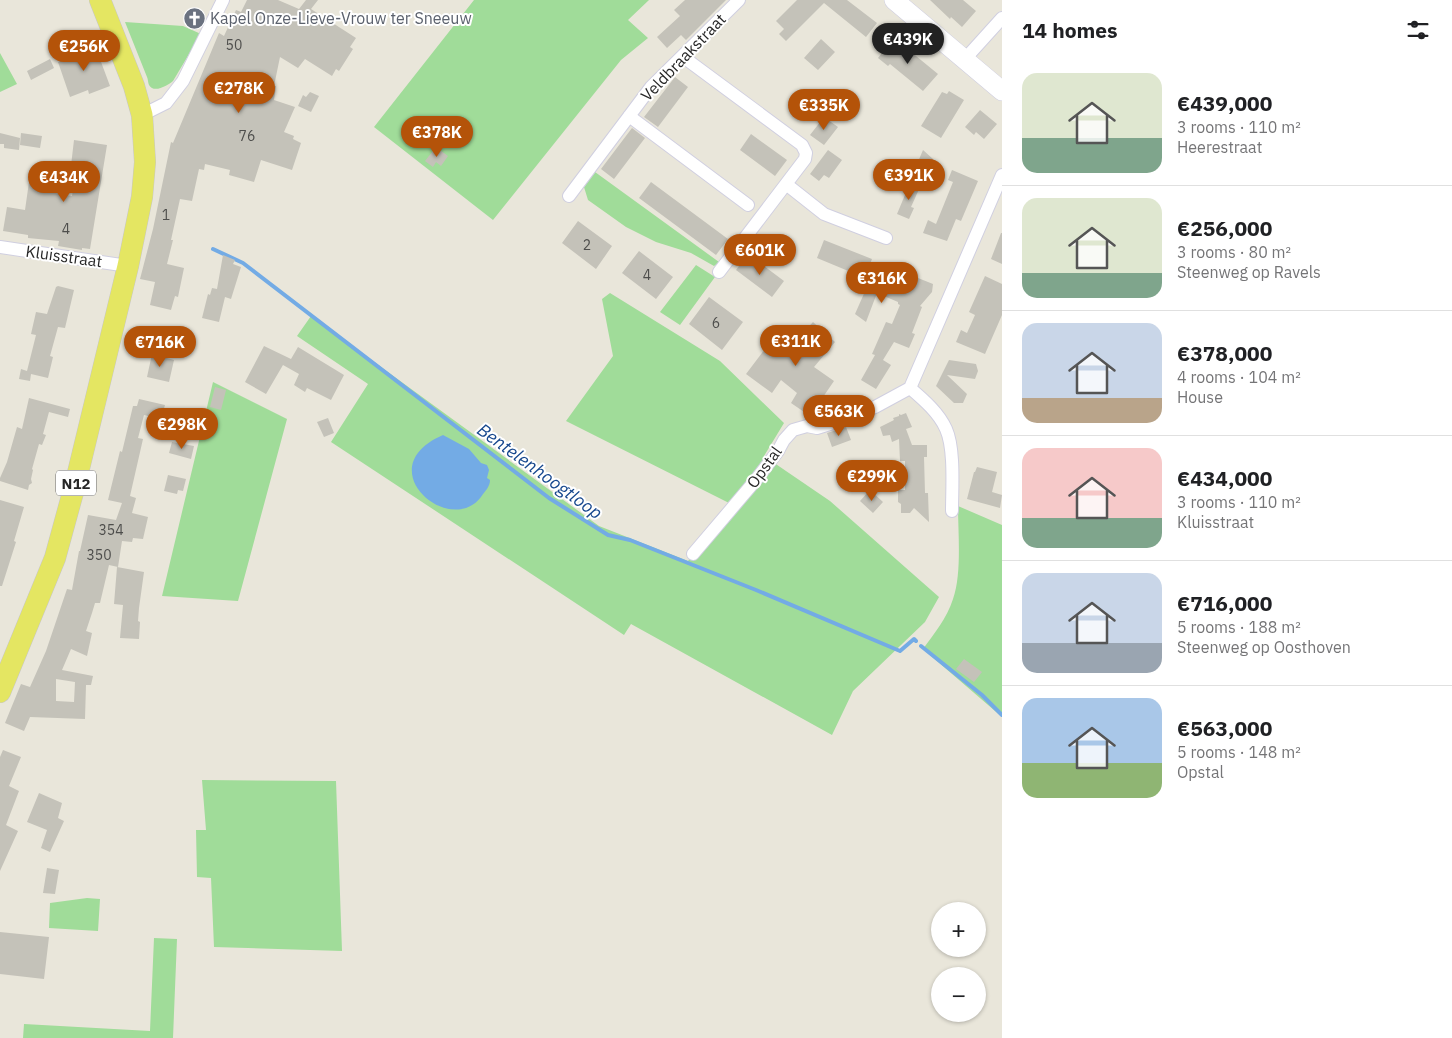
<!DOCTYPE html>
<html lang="en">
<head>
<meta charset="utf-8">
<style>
	body { margin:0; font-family:"IBM Plex Sans",sans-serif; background:#f6f6f6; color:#202124; height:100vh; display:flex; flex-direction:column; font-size:19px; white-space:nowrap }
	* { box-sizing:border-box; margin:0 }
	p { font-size:16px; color:#757577 }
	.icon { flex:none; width:28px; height:28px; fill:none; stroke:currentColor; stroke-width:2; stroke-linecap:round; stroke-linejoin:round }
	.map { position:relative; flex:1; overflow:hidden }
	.details { display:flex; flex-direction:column; background:#fff; width:450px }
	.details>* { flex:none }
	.tools { position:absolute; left:931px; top:902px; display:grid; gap:10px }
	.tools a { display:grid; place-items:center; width:55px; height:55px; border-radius:50%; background:#fff; box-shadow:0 1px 4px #0004; font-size:25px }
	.price { position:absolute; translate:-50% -42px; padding:0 11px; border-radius:18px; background:#b45309; color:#fff; font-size:16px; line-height:32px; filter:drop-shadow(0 1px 2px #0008) }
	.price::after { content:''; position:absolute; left:50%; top:30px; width:15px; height:11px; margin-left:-8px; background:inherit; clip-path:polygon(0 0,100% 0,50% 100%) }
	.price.active { background:#222; color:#fff }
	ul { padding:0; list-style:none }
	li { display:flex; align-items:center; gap:15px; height:125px; padding:0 20px }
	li+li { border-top:1px solid #e0e0e0 }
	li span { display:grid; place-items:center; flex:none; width:140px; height:100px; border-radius:15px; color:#555 }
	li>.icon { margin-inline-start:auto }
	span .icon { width:60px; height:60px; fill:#fffc; stroke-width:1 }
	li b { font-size:21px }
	h2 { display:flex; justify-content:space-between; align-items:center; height:60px; padding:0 20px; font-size:21px }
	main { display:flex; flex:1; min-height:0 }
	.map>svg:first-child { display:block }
	.green { fill:#a0dc99 }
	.water { fill:#73abe5 }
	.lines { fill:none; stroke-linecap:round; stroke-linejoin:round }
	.stream { stroke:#73abe5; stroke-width:4 }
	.building { fill:#c4c2b9; fill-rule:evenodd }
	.street-casing { stroke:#d0cfe0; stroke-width:14 }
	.secondary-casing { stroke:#d0cfe0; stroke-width:20 }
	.primary-casing { stroke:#c7c7c7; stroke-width:22 }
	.street { stroke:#fff; stroke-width:12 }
	.secondary { stroke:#fff; stroke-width:19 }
	.primary { stroke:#e4e662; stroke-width:21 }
	.labels { text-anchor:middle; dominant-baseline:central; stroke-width:4; stroke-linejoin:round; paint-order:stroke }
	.number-label { font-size:14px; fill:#4e4e4c }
	.shield { fill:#fff; stroke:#686868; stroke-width:1 }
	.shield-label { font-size:15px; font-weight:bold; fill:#272727 }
	.worship-label { font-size:16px; fill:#5b616d; stroke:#fff; text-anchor:start }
	.street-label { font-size:16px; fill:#272727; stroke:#fff }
	.water-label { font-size:18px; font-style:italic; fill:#16478d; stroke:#fff }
</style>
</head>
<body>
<main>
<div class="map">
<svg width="1002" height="1038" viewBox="0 0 1002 1038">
	<rect width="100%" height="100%" fill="#e9e6da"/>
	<path class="green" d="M474,0H649L628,20L648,38L621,60L493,220L374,127Z
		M125,22L183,26L201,34L173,81C168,85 154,94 149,85C148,83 148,79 147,77Z
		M0,53L17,84L0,92Z
		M595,172L719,262L714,266L691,253L656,242L626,227L588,200L584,187Z
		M696,265L715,277L680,325L660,312Z
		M610,293L720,361L784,423L764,456L830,501L939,597L925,622L853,691L832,735L631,624L624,635L331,442L368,384L297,336L311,316L599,526L688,561L731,504L566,421L613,356L602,299Z
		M213,382L287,419L238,601L162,596Z
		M958,506L1002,525V717L923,649C934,634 947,618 953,599C962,574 958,533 958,506Z
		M202,780L336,781L342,951L214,947L211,878L197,877L196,830H206Z
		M87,898L100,899L98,931L49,928L50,903Z
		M154,938L177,939L173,1038H23L24,1024L150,1031Z"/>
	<path class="water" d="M443,435L469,449L481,463L487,465L489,470L487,478L490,480C490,487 485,491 481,497C450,538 367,468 443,435Z"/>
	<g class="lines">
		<path class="stream" d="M213,249L243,263L549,498L608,535L630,540L756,590L900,651L914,639L916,641
			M921,646L982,695L1002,715"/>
	</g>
	<path class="building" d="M247,0H278L299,9L306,0H318L311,9L356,38L350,47L353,49L339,71L336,69L332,76L305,59L298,68L280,57L274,86H276L274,100L295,107L284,132L294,136L293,139L301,143L292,170L261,160L254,182L229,175L230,170L205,164L204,170L199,169L192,201L180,199L171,240H173L167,264L184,268L178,297L175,296L171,310L150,305L155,282L140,279L153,229L171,142L173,143L219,33L224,36L236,10L241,12Z
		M685,0H726L686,40L681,35L667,48L657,37L680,16L674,10Z
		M797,0H847L877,23L866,37L824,3L786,41L779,34L784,29L776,21Z
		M930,0H963L976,11L962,27L951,17L950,19Z
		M894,38L938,74L923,91L890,64L888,66L878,58Z
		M821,39L835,52L818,70L804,58Z
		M94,43L110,86L89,94L88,90L70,97L58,62L76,55L74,51Z
		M50,59L54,68L31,80L27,71Z
		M675,77L688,87L658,127L644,117Z
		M949,91L964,100L941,138L921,126L942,92L947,94Z
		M310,92L319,96L311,112L298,106L303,95L306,97Z
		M980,110L997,124L984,139L976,132L974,135L965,127Z
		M824,117L838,127L824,145L810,135Z
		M632,128L645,138L614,179L601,169Z
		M0,133L20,138L19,150L4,148V144H0Z
		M21,133L42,136L40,148L20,145Z
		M751,134L787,160L775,176L740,150Z
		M74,140L107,145L90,249L82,248V250L58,246L59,241L28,238V235L3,231L7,207L25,210L29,182L45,184L44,191L72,196L75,175L70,174Z
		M436,147L448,156L441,166L436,162L433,167L425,161Z
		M828,150L842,160L829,178L824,175L819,181L810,174Z
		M923,150L933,159L929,169L917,164Z
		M952,170L978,181L961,221L956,219L947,241L923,233L928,220L936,224L953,182L948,180Z
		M651,182L728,239L716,255L639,198Z
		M910,183L920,187L911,207L914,208L909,219L897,214Z
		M578,221L612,246L596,269L562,243Z
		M1001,233H1002V264L991,259Z
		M824,240L872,259L868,269L904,283L908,274L933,284L932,292L920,306L922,307L912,333L915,334L909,348L894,342L883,360L891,365L876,389L861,380L875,355L872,354L886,322L892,324L900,305L898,304V302L877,293L866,322L855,314L870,280L817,258Z
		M639,251L673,277L656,299L622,273Z
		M748,254L784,281L772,297L736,270Z
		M223,255L235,260L233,264L241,267L231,299L225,297L219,322L202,318L208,294L210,295L212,288L217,289Z
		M985,276L1002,284V315L985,354L956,342L961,330L967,333L975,315L969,312Z
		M58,286L74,290L65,328L58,327L50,356L53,357L48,378L31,374L30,381L19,379L21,369L27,371L36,335L31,334L36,312L47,314L56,287Z
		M709,297L743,322L722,350L689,324Z
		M813,322L835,342L814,367L834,381L810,416L791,403L797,393L781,380L772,393L746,374L765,349L762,345L776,332L790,347Z
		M264,346L291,359L298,347L344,375L331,400L307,388L305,392L294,385L299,374L283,365L266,394L245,382Z
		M152,354L174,360L169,382L147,377Z
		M949,360L976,364L978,371L975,379L947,375L967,394L963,403H954L936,386Z
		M215,387L226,390L221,410L210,407Z
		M29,398L70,409L68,417L49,412L43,434L46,435L42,445L39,444L32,469L33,470L31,479L32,483L29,485L28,490L0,481V478L7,462L17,427L22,429Z
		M139,399L165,405L161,419L144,415L138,438L143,439L130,496L136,498L132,513L148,517L143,539L133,538L132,542L122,541L118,567L109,565L100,603H95L92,613L86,631L92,633L87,656L71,649L62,670L93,676L91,685H86L85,719L30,717L24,731L5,723L21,684L30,687L46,651L67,589L72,590L79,551H80L88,515L116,520L122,503L108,500L120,451L122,452L133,406H137ZM56,679L75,682L74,702L56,701Z
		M906,413L912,427L906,429L912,445H927V457H924L925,493H928L929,522L914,508L910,513H901V504L898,502V490H905V461H900L899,439L892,442L890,435L883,436L880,427L894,420L893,418L899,416V414L901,415Z
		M328,418L334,433L324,437L317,422Z
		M846,427L851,440L832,447L827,433Z
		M172,442L194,446L191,459L169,453Z
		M977,467L997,472L992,492L1002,495L1000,508L967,499L974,472H975Z
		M168,475L186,479L183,491L178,490L177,494L164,491Z
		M870,490L883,502L873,513L860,501Z
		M0,500L24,507L14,541L16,542L2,586H0Z
		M117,567L144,572L139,608L138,621L140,622L139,639L120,638L123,605L114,604Z
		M964,659L982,672L974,682L956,669Z
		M3,750L21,757L9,786L19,791L6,825L18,831L0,871V757Z
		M39,793L62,803L58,818L64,821L50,852L41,848L47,830L27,822Z
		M47,868L59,870L55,894L43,893Z
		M0,932L49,937L44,979L0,974Z"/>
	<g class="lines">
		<defs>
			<path id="street" d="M685,54L690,62L802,145L806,153L805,159L719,272
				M965,59L1002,18
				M142,115L166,103L183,81L223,0
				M629,116L748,205
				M786,184L824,214L886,238
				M569,196L651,87L739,0
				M0,247L128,266
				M952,511C952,489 955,449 946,429C939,413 924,400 910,388L1002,175
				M693,554L755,481L778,451L784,440L793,430L807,426L817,428L843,420L875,407L910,388"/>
			<path id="secondary" d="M894,0L1002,91"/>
			<path id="primary" d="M0,692L55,558L75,485L128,266L142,197L145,162L142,115L134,86L100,0"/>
		</defs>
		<use href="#street" class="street-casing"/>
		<use href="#secondary" class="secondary-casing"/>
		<use href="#primary" class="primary-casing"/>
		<use href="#street" class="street"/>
		<use href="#secondary" class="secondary"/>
		<use href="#primary" class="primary"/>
	</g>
	<defs>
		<symbol id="church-disc" viewBox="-11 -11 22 22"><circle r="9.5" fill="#6b7280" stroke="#fff"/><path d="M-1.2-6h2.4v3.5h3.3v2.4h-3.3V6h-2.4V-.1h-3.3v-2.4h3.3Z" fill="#fff"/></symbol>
	</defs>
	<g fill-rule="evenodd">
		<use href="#church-disc" x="182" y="6" width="25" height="25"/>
	</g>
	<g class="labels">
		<g class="number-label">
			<text x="234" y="45">50</text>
			<text x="247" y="136">76</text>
			<text x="166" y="215">1</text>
			<text x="66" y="229">4</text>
			<text x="587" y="245">2</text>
			<text x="647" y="275">4</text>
			<text x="716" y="323">6</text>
			<text x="111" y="530">354</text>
			<text x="99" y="555">350</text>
		</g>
		<rect class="shield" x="56" y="470.5" width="40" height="25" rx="4"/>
		<g class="shield-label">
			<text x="76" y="483">N12</text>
		</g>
		<g class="worship-label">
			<text x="210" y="18">Kapel Onze-Lieve-Vrouw ter Sneeuw</text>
		</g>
		<g class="street-label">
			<text transform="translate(683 57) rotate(-46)">Veldbraakstraat</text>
			<text transform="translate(64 256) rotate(8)">Kluisstraat</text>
			<text transform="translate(764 467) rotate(-54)">Opstal</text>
		</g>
		<g class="water-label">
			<text transform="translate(540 471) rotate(36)">Bentelenhoogtloop</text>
		</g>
	</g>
</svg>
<div class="tools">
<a>+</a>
<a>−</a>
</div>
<b class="price active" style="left:908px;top:65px">€439K</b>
<b class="price" style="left:84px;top:72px">€256K</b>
<b class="price" style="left:239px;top:114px">€278K</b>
<b class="price" style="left:824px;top:131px">€335K</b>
<b class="price" style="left:437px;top:158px">€378K</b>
<b class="price" style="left:909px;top:201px">€391K</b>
<b class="price" style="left:64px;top:203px">€434K</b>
<b class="price" style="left:760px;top:276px">€601K</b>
<b class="price" style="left:882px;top:304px">€316K</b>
<b class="price" style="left:796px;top:367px">€311K</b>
<b class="price" style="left:160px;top:368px">€716K</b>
<b class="price" style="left:839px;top:437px">€563K</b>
<b class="price" style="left:182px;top:450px">€298K</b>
<b class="price" style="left:872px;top:502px">€299K</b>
</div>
<section class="details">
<h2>14 homes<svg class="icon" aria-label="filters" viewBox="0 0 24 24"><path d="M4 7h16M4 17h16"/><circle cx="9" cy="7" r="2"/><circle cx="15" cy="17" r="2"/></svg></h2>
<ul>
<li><span style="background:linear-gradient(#dfe7d0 65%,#7fa58c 0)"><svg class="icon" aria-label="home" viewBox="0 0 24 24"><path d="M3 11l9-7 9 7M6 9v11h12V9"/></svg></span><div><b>€439,000</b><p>3 rooms · 110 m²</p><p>Heerestraat</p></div></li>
<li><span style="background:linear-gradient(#dfe7d0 75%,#7fa58c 0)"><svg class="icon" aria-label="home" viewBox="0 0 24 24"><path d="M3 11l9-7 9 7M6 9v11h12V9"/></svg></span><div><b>€256,000</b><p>3 rooms · 80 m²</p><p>Steenweg op Ravels</p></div></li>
<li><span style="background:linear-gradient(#c9d6e8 75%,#b9a48a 0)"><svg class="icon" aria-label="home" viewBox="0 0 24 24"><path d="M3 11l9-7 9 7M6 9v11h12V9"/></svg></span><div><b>€378,000</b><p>4 rooms · 104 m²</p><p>House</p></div></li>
<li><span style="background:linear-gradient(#f6c9c9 70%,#7fa58c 0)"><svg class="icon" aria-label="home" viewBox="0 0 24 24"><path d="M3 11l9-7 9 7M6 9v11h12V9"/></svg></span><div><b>€434,000</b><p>3 rooms · 110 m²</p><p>Kluisstraat</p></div></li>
<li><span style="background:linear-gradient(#c9d6e8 70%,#9aa5b1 0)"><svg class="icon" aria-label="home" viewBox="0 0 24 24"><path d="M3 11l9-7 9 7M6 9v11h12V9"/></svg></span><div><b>€716,000</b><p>5 rooms · 188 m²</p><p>Steenweg op Oosthoven</p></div></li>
<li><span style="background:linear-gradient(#a9c7e8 65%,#8fb573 0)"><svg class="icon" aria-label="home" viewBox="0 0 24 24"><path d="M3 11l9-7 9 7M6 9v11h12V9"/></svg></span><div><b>€563,000</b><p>5 rooms · 148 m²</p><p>Opstal</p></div></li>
</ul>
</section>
</main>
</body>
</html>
